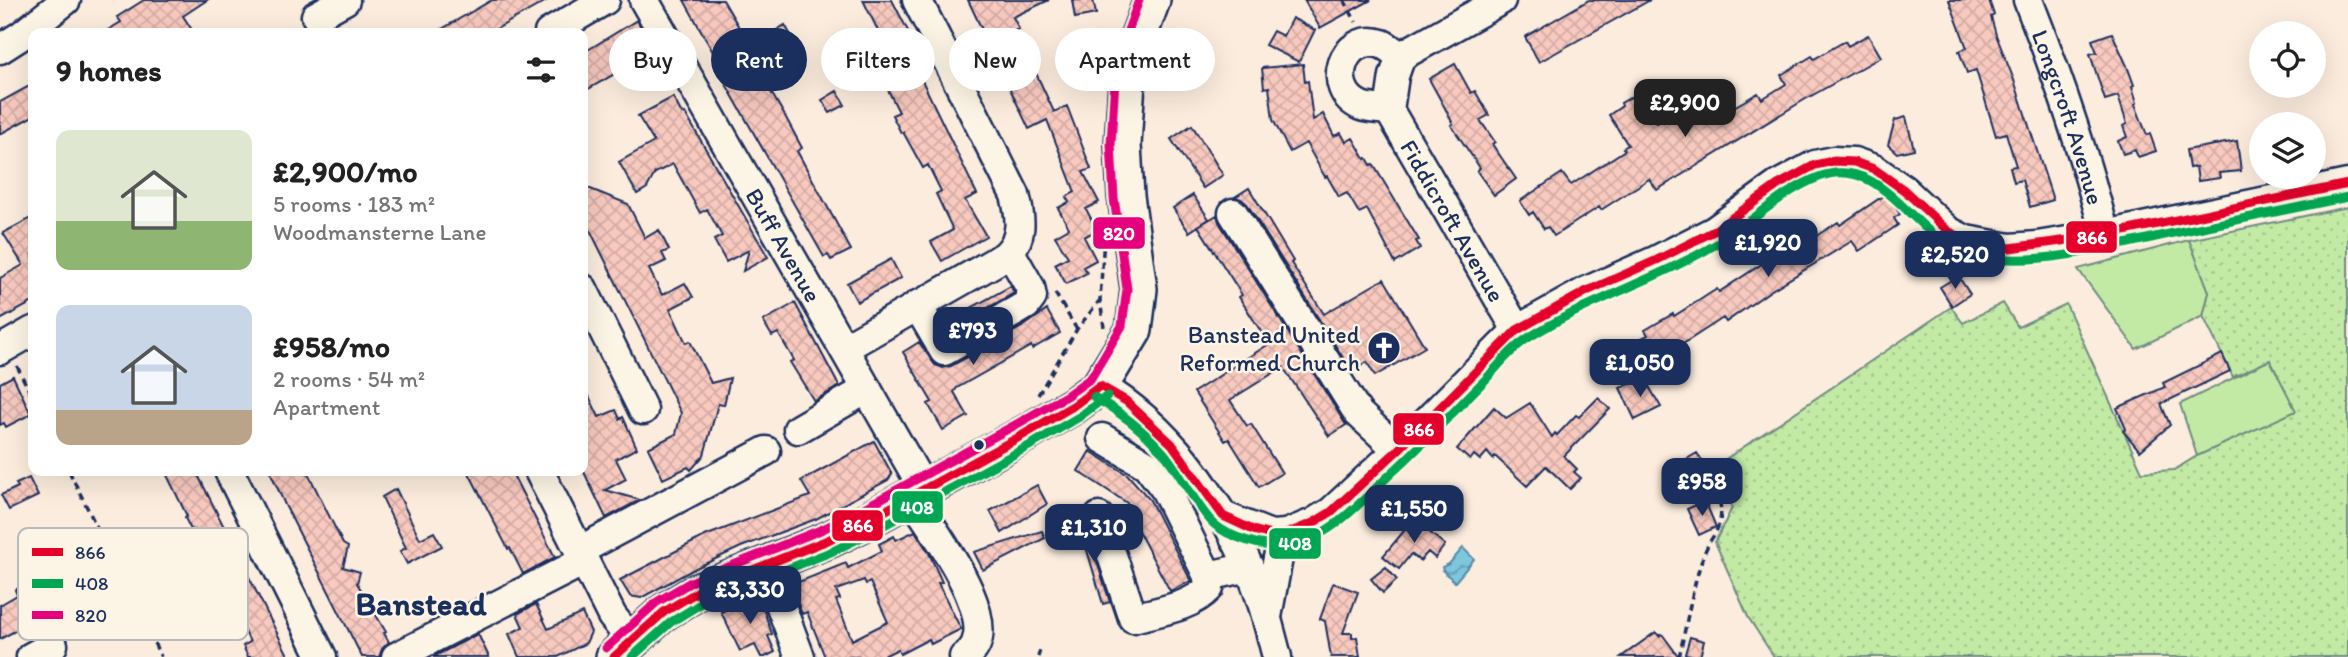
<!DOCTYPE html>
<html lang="en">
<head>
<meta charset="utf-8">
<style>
	body { margin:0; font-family:Itim,sans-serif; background:#f6f6f6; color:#222; height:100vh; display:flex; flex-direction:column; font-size:26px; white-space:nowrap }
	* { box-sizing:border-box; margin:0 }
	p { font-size:23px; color:#767676 }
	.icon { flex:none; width:38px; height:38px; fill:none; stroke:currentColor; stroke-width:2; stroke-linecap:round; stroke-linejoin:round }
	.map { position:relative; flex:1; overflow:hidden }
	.drawer { position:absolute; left:28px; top:28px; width:560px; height:448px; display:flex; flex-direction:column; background:#fff; border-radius:14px; box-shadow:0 7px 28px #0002 }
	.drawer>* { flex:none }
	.guide { position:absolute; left:609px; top:28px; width:665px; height:63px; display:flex; gap:14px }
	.tools { position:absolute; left:2249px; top:21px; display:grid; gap:14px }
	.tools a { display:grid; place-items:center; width:77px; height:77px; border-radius:50%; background:#fff; box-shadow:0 7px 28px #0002; font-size:35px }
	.price { position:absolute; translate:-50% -60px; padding:0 16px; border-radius:14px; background:#1b2f5e; color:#fff; font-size:23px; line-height:46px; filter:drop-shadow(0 2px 4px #0008) }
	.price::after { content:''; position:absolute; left:50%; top:42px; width:21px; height:16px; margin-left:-10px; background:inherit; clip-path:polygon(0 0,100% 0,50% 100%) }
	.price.selected { background:#222; color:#fff }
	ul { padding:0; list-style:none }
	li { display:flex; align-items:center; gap:21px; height:175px; padding:0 28px }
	li span { display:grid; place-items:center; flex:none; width:196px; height:140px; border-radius:14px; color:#555 }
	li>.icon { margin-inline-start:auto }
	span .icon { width:84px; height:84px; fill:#fffc; stroke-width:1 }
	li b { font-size:30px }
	h2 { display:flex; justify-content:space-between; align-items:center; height:84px; padding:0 28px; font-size:30px }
	.chip { padding:0 24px; border-radius:32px; background:#fff; box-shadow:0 7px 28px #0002; font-size:24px; line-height:63px }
	.chip.selected { background:#1b2f5e; color:#fff }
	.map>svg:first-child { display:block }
	.grass { fill:url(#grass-dots); stroke:#6f8c82; stroke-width:2 }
	.pitch { fill:#c3eaa5; stroke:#6f8c82; stroke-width:2 }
	.water { fill:url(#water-waves); stroke:#568aaa; stroke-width:2 }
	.building { fill:url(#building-cross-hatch); stroke:#1b2f5e; stroke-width:2; fill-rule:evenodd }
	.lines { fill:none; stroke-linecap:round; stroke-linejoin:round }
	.minor-casing { stroke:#1b2f5e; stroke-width:33 }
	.major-casing { stroke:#1b2f5e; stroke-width:40 }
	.path { stroke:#1b2f5e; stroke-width:3.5; stroke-dasharray:7 5; stroke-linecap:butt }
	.minor { stroke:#fcf5e5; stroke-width:28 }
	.major { stroke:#fcf5e5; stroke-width:35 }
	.bus-1-casing { stroke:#fcf5e5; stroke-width:14 }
	.bus-2-casing { stroke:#fcf5e5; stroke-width:14 }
	.bus-3-casing { stroke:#fcf5e5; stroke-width:14 }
	.bus-1 { stroke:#e4002b; stroke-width:9 }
	.bus-2 { stroke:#00a651; stroke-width:9 }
	.bus-3 { stroke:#e5007d; stroke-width:9 }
	.bus-dot { fill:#1b2f5e; stroke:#fcf5e5; stroke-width:2.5 }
	.labels { text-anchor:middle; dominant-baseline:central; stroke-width:5; stroke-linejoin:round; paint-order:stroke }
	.street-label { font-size:24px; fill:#1b2f5e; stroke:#fcf5e5 }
	.poi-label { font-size:24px; fill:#1b2f5e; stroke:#fcf5e5; text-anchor:end }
	.district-label { font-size:32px; font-weight:bold; fill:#1b2f5e; stroke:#fcf5e5 }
	.key { fill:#fcf5e5; stroke:#b8babc; stroke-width:2 }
	.key-label { font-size:19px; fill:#1b2f5e }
	.line-badge { stroke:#fcf5e5; stroke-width:2.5 }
	.badge-label { font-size:19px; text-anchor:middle; font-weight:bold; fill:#fff }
</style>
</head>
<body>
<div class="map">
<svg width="2348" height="657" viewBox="0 0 2348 657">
	<defs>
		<pattern id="grass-dots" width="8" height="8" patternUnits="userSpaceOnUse" patternTransform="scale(1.75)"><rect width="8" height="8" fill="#c3eaa5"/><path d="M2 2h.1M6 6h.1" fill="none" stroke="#a7c990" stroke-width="1.8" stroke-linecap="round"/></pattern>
		<pattern id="water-waves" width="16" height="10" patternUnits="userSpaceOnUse" patternTransform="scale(1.75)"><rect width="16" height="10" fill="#7dc7dd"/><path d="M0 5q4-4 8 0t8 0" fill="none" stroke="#66a2b6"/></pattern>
		<pattern id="building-cross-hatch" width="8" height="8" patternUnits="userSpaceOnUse" patternTransform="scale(1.75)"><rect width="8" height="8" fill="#f8c9be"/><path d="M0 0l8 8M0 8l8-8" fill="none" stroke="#d4ada6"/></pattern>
	</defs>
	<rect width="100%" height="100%" fill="#fbecdd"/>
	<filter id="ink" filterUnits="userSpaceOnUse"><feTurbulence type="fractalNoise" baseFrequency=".0143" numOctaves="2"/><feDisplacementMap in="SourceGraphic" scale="14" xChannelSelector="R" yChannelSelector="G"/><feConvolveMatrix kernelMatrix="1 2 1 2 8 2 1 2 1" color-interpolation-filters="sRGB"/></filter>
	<g filter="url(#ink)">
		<path class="grass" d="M2348,207V657H1774L1748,617L1715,542L1732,508L1717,465L1951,307L1963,323L2003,303L2018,327L2066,304L2142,472L2174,470L2197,456L2295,411L2270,360L2233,377L2203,316L2209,292L2189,240Z"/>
		<path class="pitch" d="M2189,240L2209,292L2203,316L2136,349L2078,269Z
			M2270,360L2296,411L2197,456L2180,404Z"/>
		<path class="water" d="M1463,548L1474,559L1455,582L1443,571L1442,567L1449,564Z"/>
		<path class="building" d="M144,0H207L183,16L194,33H103L121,22L117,17Z
			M492,0H548L489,33H435Z
			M684,0H723L744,36L737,40L757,77L761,75L785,116L802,148L797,151L851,250L831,260L828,255L824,257L719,72L723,70Z
			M863,0H892L908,31L900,35L977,194L965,200L986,236L942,261L931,242L953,230L936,194L941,191L928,165L923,168L903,132L901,133L892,115L899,112L884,82L877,85L868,66L883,59L881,55L888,51Z
			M968,0H1049L1013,17L1019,29L1016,30L1054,112L1067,106L1091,169L1083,172L1099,202L1086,209L1097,230L1084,237L1096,260L1083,267L1087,273L1066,284L1055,264L1068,257L1055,236L1069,228L1058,208L1069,202L1066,197L1075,192L1047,120L1029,129Z
			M1072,0H1093L1096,14L1075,18Z
			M1304,0H1371L1320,28Z
			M1589,0H1650L1539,62L1525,37Z
			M1949,0H1989L1994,15L1991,17L1996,35L2014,80L2053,200L2030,207L2022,180L2014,182L2010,167L2016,166L2006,133L1996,136L1976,70L1967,73L1959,51L1967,48Z
			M1292,18L1315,30L1299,62L1265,45L1273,31L1283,36Z
			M637,20L646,36L643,38L651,53L583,92V53Z
			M785,25L801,53L784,63L767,36Z
			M2112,33L2127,66L2134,85L2132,86L2137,103L2135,104L2147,135L2150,134L2156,151L2138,157L2135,150L2123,154L2118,141L2127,137L2123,126L2127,124L2118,96L2105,100L2090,54L2097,52L2092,40Z
			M1868,35L1881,57L1804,100L1657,190L1649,179L1601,210L1599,207L1554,236L1548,227L1544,229L1533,212L1529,215L1520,201L1562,173L1571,185L1625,150L1623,148L1628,145L1609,115L1622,106L1621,103L1638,93L1657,123L1679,109L1687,121L1706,109L1710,116L1716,112L1718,116L1758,93L1762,99L1786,84L1781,75L1812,56L1814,59L1845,41L1848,46Z
			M1303,64L1305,82L1308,81L1313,120L1323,114L1334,136L1341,133L1346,142L1353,138L1365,159L1367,158L1371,165L1373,164L1419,240L1416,241L1420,248L1395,263L1367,209L1359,213L1347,193L1339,197L1327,176L1325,177L1306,143L1290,152L1273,120L1269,87L1264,88L1262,68Z
			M1455,64L1471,93L1475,91L1489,115L1480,120L1495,142L1492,144L1516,179L1494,195L1477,171L1480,168L1451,125L1453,124L1445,108L1429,79Z
			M33,84V116L0,134V102Z
			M837,91L845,105L830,113L822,100Z
			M673,97L682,114L685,113L768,257L743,271L749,250L726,262L714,240L722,236L707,209L700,213L673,164L655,173L647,188L637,194L619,162L654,142L638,116Z
			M1906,117L1914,149L1897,153L1888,145L1895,120Z
			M1192,125L1223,175L1203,188L1171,139Z
			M2237,141L2241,171L2219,173L2220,178L2198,181L2196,167L2189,168L2186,150Z
			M583,186L628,204L645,238L659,230L669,250L662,253L666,261L649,269L662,295L685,283L693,297L670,309L686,343L690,341L711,383L730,378L724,405L718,404L704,455L691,470L688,467L663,479L648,448L676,434L681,413L583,216Z
			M1249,188L1293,261L1291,263L1324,314L1384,279L1425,347L1375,376L1367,362L1352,372L1247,204L1241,199L1235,197Z
			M1193,195L1209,219L1189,232L1173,208Z
			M1883,196L1891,201L1900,214L1894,218L1898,225L1859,251L1852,241L1770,291L1726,322L1723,318L1652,364L1638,340L1648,335L1645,330L1673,314L1674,316L1717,289L1719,292L1795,242L1799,247L1838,222L1840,225Z
			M1217,215L1219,222L1346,425L1329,436L1283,367L1230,400L1247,426L1251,424L1282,473L1259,487L1229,439L1225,441L1194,392L1269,344L1239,297L1242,295L1198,226Z
			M33,217V302L0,320V278L23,265L3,233Z
			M891,259L901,278L857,302L847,283Z
			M1958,276L1970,294L1952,306L1940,287Z
			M1011,286L1014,293L950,329L946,322Z
			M795,303L839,386L814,401L790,362L794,360L778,333L772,336L763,321Z
			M1047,310L1060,333L1032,349L1031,346L957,388L954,392L968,416L943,430L928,404L932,402L903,352L919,342L935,365L943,368L951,366L1024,326Z
			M2222,354L2230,371L2161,404L2170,425L2140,451L2123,431L2126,429L2117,408L2165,387L2163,383Z
			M13,376L31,414L6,427L4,423L0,425V383Z
			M1644,378L1661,407L1635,420L1620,388Z
			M583,384L599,417L616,410L620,419L623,417L637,448L616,459L626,479L605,490L640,500L606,518L583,470Z
			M1598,398L1610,409L1564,456L1577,469L1574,472L1581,478L1570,489L1546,466L1527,486L1495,456L1493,459L1487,452L1480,460L1474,455L1470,460L1457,449L1494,407L1506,418L1530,403L1552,437L1555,433L1557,435L1576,415L1579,417Z
			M874,441L892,474L888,480L816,519L741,547L696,568L641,598L630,596L620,580L705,536L810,496L801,481Z
			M1090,451L1128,475L1150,500L1191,581L1170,591L1125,506L1130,505L1078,471Z
			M1697,453L1714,480L1702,487L1685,460Z
			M165,471H196L289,657H248L243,646L250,642L195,530L192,532L185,518L187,516Z
			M270,471H307L343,544L348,547L343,567L360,572L357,583L386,632L384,633L389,642L382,649L379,657H362L285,505Z
			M468,471H511L555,557L523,574L510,548L508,549Z
			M29,478L38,496L9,510L1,495L18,487L16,484Z
			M1037,485L1047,504L1002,533L990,511Z
			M396,489L420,539L434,532L442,546L407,564L400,551L406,548L382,497Z
			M1705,501L1716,527L1699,535L1687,509Z
			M1083,519L1110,602L1103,604L1078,520Z
			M1414,519L1445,545L1435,558L1428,552L1420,561L1411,554L1399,569L1383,556Z
			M915,531L929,553L942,582L938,583L961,629L931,644L929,639L900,654L898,649L882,657H825L807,612L802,614L791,585L846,563L848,568L882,551L879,544L894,536L896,540ZM864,580L866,584L870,582L888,622L852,640L836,600L840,599L836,590Z
			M1042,531L1045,538L983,570L974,552Z
			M102,554L113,575L105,579L106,582L0,639V605L17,595L15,590L72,558L74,561L83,557L86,563Z
			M1386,567L1397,580L1383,593L1371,579Z
			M1333,583L1358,592L1343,633H1352V638L1357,637L1360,657H1331L1325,621L1320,619Z
			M758,594L772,634L768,636L775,652L765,657H761L755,645L740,651L721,612Z
			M536,604L548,629L582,613L591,632L586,643L558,657H519L509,634L523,627L517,614Z
			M1656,632L1659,636L1662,634L1679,657H1621Z
			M478,634L489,657H433Z
			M1690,637L1704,641L1700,657L1685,654Z"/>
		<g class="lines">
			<defs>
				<g id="minor">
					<path id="s1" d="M644,0L924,489"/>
					<path id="s2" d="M1501,0L1401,56L1394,76L1389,110L1517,330"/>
					<path id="s3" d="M2028,0C2058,77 2085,154 2105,235"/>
					<path d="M316,16L345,0"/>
					<path d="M549,33L605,0"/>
					<path d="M0,49L22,35L66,0"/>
					<path d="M1389,110C1380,109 1369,109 1361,106C1324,90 1342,31 1382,44C1389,47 1395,53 1401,56"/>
					<path d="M1233,213L1358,413L1398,450"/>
					<path d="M583,289L643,410"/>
					<path d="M917,305L944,351L1016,311L1026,305L1032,297L1030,287L1010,252"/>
					<path d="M844,348L1005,256C1024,239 1021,218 1015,195L917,0"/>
					<path d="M0,350L33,331"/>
					<path d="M1100,386C1167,426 1216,494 1248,565C1261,594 1269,626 1277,657"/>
					<path d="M798,429L867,389"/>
					<path d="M1102,438L1147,465L1165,489L1208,576L1249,567"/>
					<path d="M229,471L322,657"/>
					<path d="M539,471L612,616L632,641"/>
					<path d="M911,496C930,526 1011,630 964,657"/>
					<path d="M1223,516L1271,535L1286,534L1313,523L1331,512L1398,450L1517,330L1587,291L1657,260L1714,231L1778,185L1815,165L1833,161L1854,162L1874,169L1904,190L1948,231L1966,240L2010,248L2037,246L2105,235L2348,184"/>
					<path d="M1099,517L1133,618C1158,611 1190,608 1209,588L1208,576"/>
					<path d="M579,551L766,451"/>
					<path d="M765,564L800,657"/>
					<path d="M1267,617L1278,558L1286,534"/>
					<path d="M31,657L53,645"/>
					<path d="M396,657L584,561"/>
				</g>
				<path id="major" d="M614,657L664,612L697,592L828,540L859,525L1023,435L1073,406L1100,386L1134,330L1139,289L1126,196L1123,145L1128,66L1152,0"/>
			</defs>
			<use href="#minor" class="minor-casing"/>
			<use href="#major" class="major-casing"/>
			<path class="path" d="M1344,0L1356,22
				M1104,237L1100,300L1104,327
				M1055,293L1076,328
				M17,366L33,399
				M1038,395L1077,329L1100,300
				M69,471L161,657
				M73,634L134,601
				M1038,657L1040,650
				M1679,657C1687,623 1692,587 1704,554C1712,533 1724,529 1720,503"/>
			<use href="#minor" class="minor"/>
			<use href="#major" class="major"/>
			<defs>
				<path id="bus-1" d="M1100,386L1126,401L1172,444L1223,516L1253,530L1271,535L1286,534L1313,523L1331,512L1398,450L1517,330L1587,291L1657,260L1714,231L1778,185L1815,165L1833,161L1854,162L1874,169L1904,190L1948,231L1966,240L2010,248L2105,235L2348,184
					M614,657L664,612L697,592L828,540L859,525L1023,435L1073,406L1100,386"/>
				<path id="bus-2" d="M1094,397C1119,411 1143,430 1163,452C1180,472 1196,507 1214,524C1228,537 1265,548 1283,546C1329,542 1365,497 1397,468C1428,439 1456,409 1486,379C1499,365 1512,348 1528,338C1589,299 1659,279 1720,242C1754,221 1782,191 1819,177C1881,153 1913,236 1963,252C2025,272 2111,246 2174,233C2232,221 2290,209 2348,197
					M632,657L671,622L702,603L833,551L864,536L1029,446L1079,417L1107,396"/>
				<path id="bus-3" d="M606,648L657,602L691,582L823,529L853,514L1017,424L1066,396L1091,378L1122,326L1127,289L1114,198L1111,144L1116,64L1139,0"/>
			</defs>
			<use href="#bus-1" class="bus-1-casing"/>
			<use href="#bus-2" class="bus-2-casing"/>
			<use href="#bus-3" class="bus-3-casing"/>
			<use href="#bus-1" class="bus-1"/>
			<use href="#bus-2" class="bus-2"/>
			<use href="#bus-3" class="bus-3"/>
		</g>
	</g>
	<defs>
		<symbol id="church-disc" viewBox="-11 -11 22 22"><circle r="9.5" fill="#1b2f5e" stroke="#fcf5e5"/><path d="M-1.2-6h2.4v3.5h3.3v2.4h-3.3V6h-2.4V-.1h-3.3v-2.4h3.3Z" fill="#fff"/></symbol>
	</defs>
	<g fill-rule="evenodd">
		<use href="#church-disc" x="1365" y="329" width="38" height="38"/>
	</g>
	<circle class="bus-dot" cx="979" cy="445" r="6"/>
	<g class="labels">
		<g class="street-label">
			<text stroke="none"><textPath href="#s3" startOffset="124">Longcroft Avenue</textPath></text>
			<text stroke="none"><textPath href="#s2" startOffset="298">Fiddicroft Avenue</textPath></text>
			<text stroke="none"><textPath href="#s1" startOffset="282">Buff Avenue</textPath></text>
		</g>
		<g class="poi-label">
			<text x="1360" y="334">Banstead United<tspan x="1360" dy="28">Reformed Church</tspan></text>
		</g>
		<g class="district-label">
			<text x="421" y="604">Banstead</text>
		</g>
	</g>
	<rect x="18" y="528" width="230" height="112" rx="10" class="key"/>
	<rect x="32" y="548" width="31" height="8" fill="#e4002b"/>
	<rect x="32" y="579" width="31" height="9" fill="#00a651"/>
	<rect x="32" y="611" width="31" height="8" fill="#e5007d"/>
	<g class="key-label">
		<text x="75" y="559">866</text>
		<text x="75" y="590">408</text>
		<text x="75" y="622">820</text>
	</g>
	<g class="line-badge">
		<rect x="1092" y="216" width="54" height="34" rx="7" fill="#e5007d"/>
		<rect x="2065" y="220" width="53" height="34" rx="7" fill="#e4002b"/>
		<rect x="1392" y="412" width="53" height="34" rx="7" fill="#e4002b"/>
		<rect x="891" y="490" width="53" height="34" rx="7" fill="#00a651"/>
		<rect x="831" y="509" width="53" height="33" rx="7" fill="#e4002b"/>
		<rect x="1268" y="527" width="54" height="33" rx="7" fill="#00a651"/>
	</g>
	<g class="badge-label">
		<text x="1119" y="240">820</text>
		<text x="2092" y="244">866</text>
		<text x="1419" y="436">866</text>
		<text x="917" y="514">408</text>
		<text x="858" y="532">866</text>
		<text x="1295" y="550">408</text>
	</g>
</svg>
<div class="tools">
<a><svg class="icon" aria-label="locate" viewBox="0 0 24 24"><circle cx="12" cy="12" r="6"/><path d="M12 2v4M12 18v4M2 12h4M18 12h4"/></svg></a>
<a><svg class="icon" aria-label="layers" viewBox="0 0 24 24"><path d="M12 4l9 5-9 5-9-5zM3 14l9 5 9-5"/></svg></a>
</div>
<b class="price selected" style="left:1685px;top:139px">£2,900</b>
<b class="price" style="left:1768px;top:279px">£1,920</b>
<b class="price" style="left:1955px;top:291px">£2,520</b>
<b class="price" style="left:973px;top:367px">£793</b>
<b class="price" style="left:1640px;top:399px">£1,050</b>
<b class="price" style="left:1702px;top:518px">£958</b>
<b class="price" style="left:1414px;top:545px">£1,550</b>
<b class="price" style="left:1094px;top:564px">£1,310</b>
<b class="price" style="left:750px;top:626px">£3,330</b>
<div class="guide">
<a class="chip">Buy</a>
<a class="chip selected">Rent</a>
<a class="chip">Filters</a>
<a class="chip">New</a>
<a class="chip">Apartment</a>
</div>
<section class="drawer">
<h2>9 homes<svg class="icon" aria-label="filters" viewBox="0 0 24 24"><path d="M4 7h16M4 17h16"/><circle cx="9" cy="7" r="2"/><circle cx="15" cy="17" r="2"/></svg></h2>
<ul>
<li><span style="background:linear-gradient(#dfe7d0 65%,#8fb573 0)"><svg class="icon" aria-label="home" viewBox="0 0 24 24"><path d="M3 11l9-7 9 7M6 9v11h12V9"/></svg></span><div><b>£2,900/mo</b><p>5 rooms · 183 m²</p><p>Woodmansterne Lane</p></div></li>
<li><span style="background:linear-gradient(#c9d6e8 75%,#b9a48a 0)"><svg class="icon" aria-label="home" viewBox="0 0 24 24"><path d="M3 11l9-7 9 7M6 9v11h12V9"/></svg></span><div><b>£958/mo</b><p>2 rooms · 54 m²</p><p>Apartment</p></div></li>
</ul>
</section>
</div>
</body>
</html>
